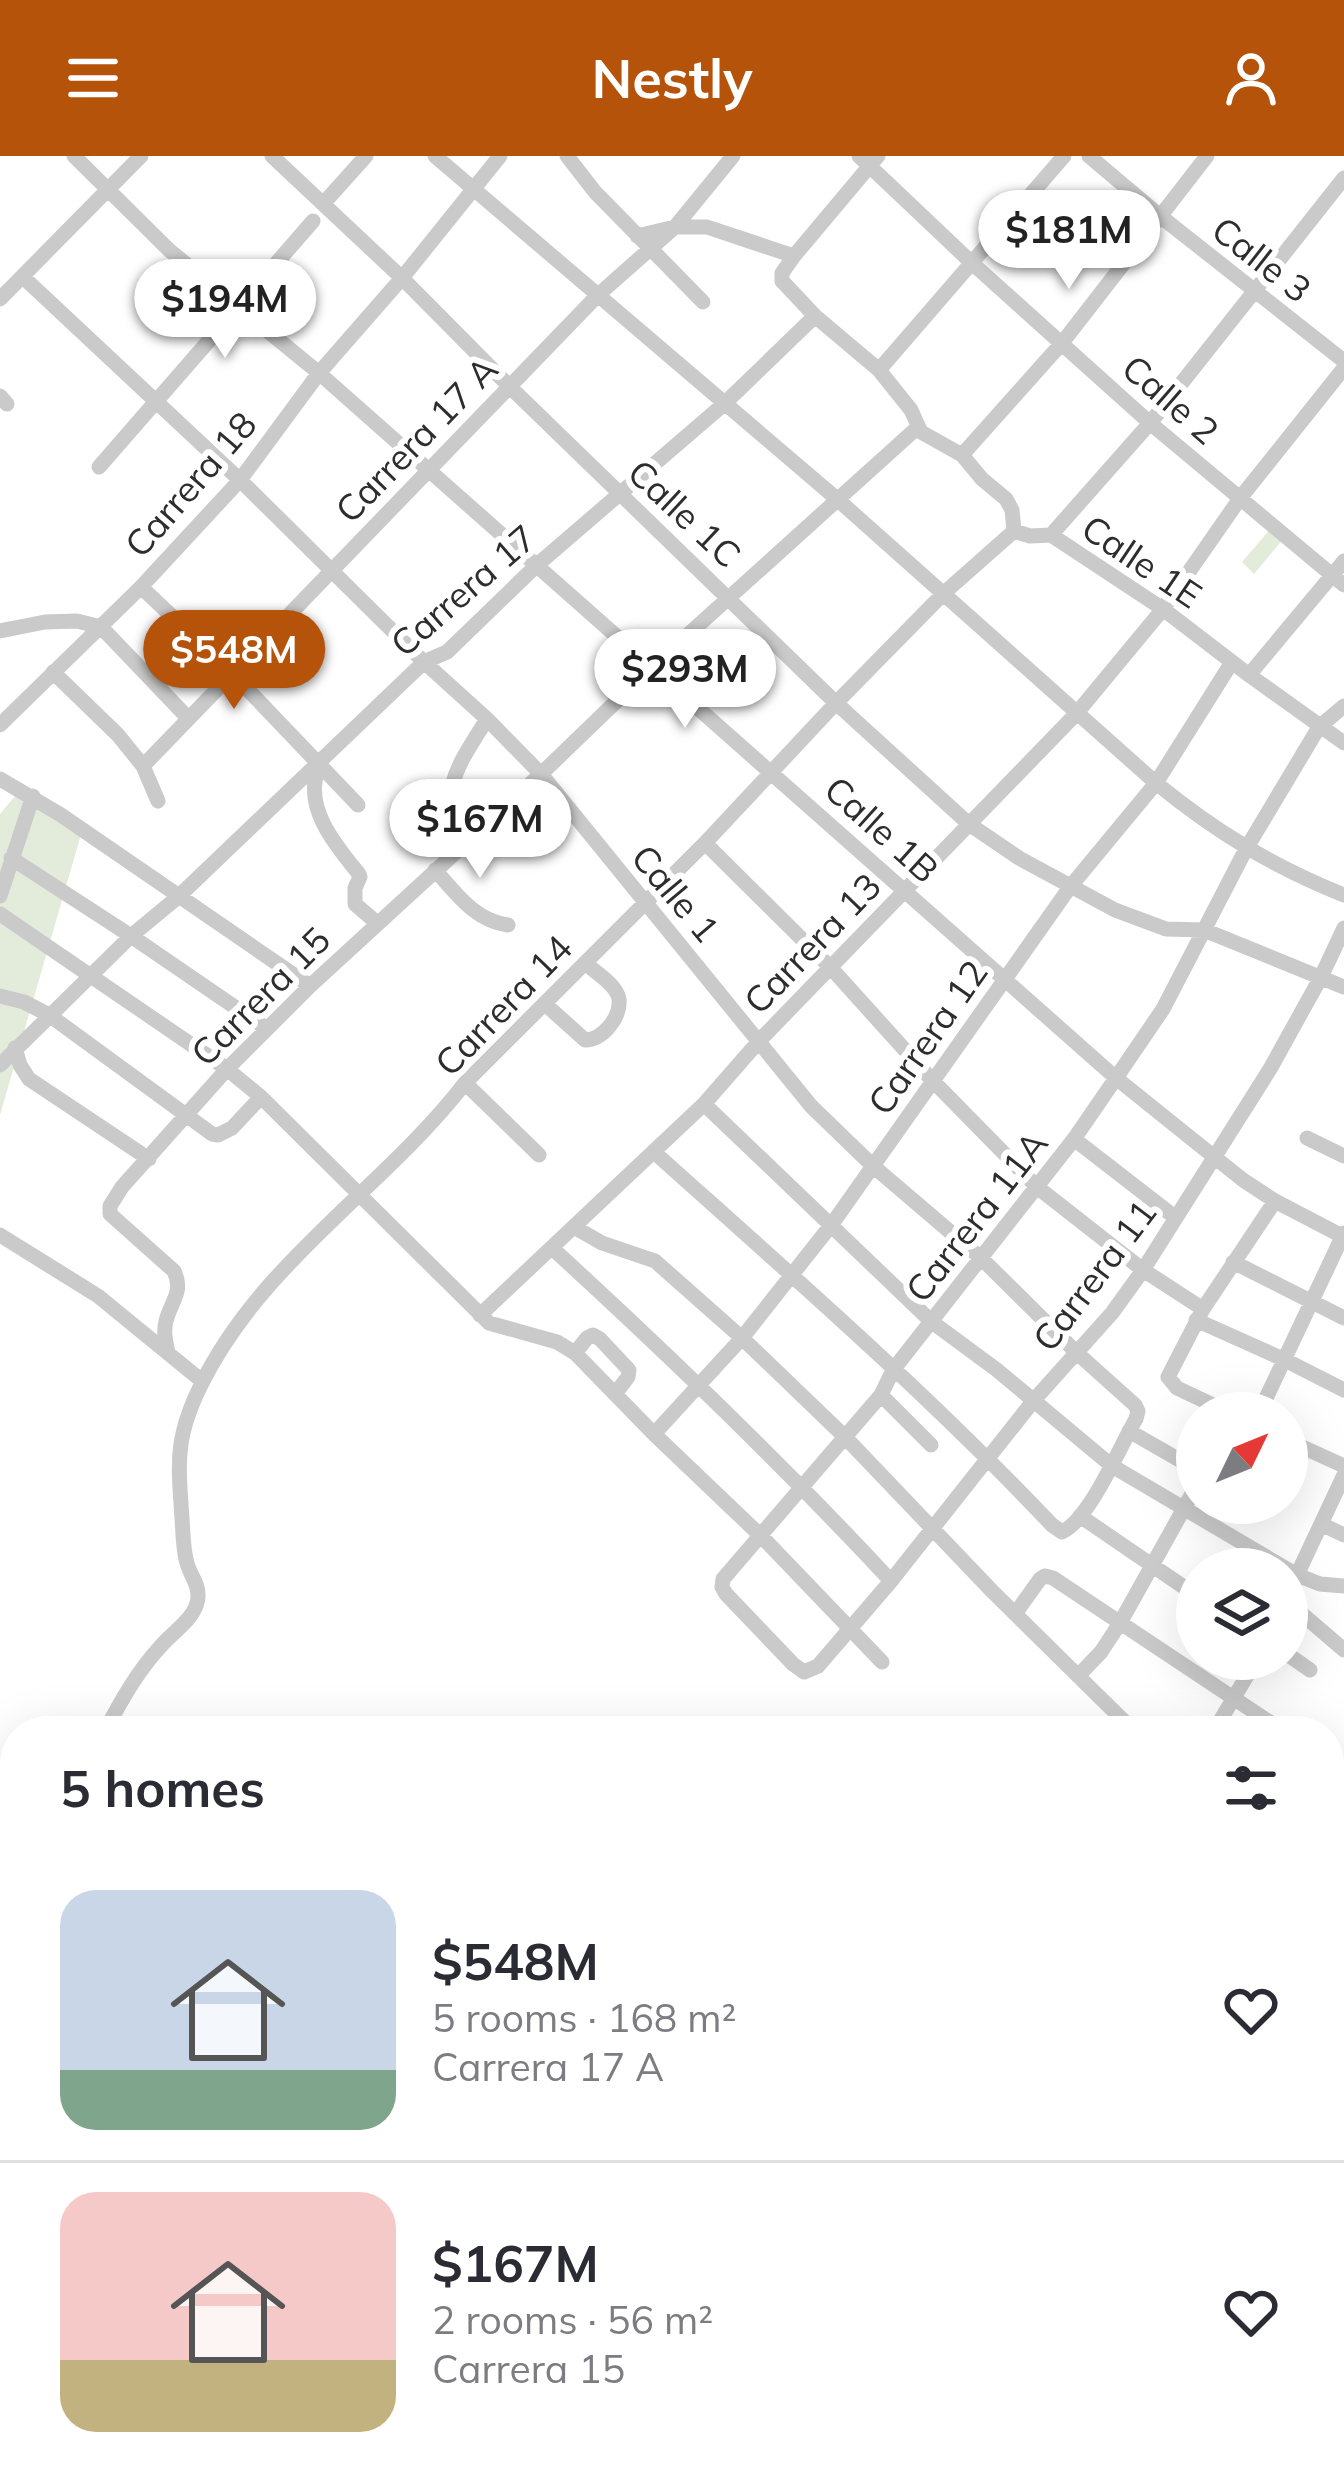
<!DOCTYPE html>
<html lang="en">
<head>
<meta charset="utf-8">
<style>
	body { margin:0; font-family:Mulish,sans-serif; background:#f2f2f3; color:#2b2b33; height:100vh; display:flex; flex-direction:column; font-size:45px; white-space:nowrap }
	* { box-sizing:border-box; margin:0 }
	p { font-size:39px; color:#7c7c81 }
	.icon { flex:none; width:66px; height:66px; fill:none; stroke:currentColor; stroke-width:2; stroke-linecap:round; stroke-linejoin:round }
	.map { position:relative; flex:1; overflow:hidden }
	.side { position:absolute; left:0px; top:1560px; width:1344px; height:771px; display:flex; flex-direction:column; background:#fff; border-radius:48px 48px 0 0; box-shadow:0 12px 48px #0002 }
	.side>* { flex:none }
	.needle { width:78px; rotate:47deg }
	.buttons { position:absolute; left:1176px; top:1236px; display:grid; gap:24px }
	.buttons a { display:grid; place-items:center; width:132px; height:132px; border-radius:50%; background:#fff; box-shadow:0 12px 48px #0002; font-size:60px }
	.price { position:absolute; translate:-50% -102px; padding:0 27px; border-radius:42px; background:#fff; color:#222; font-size:39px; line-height:78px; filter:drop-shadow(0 3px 6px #0008) }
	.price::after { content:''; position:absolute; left:50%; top:72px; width:36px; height:27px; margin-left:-18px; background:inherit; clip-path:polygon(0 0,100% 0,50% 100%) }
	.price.on { background:#b45309; color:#fff }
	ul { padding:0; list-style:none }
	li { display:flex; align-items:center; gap:36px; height:300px; padding:0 60px }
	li+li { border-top:3px solid #e1e1e2 }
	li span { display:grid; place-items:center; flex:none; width:336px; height:240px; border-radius:36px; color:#555 }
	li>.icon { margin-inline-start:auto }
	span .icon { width:144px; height:144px; fill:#fffc; stroke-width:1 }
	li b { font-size:51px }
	h2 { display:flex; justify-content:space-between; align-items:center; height:144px; padding:0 60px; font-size:51px }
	header { display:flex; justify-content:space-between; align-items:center; height:156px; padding:0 60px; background:#b45309; color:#fff; font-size:54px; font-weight:700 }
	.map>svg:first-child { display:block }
	.green { fill:#e3ebdb }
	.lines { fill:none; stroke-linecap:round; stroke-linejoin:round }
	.minor { stroke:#cacaca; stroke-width:15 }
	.labels { text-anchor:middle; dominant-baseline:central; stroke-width:12; stroke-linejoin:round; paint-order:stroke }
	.street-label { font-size:36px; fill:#2d2d2d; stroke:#fff }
</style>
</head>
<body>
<header><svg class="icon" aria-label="menu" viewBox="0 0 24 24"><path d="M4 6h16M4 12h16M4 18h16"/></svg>Nestly<svg class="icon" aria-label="person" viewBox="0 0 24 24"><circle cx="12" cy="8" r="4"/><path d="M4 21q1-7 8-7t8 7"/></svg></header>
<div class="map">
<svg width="1344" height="2329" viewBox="0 0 1344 2329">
	<rect width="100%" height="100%" fill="#fff"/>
	<path class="green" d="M1271,372L1284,382L1254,418L1242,406Z
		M21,633L82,675L0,959V658Z"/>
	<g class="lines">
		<path class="minor" d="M74,0L169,94L319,217L1116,922L1243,1024L1275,1045L1344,1081
			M272,0L402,122L509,230L836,547L969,668L1019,702L1115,754L1166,773L1204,774L1344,831
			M435,0L837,343L1156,627C1216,676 1272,710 1344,739
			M567,0L595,36L703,146
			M859,0L973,108L1150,267L1344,429
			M878,0L794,100L782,117V125L815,160L879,214L911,254L921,276L962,299L982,323L1006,343L1012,354L1014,375
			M1089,0L1160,60L1344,205
			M323,48L366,0
			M637,80L675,71H707L794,100
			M23,121L240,324L424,506L487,563L541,618L811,950L873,1010L982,1103L1077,1197L1135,1249L1138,1255L1136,1263C1120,1290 1090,1363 1062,1376L1052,1369C927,1237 789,1117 654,996
			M0,143L141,0
			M879,214L1064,0
			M0,240L7,248
			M962,299L1062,187L1207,0
			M99,311L313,65
			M1014,375L1030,380L1051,379L1163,453L1249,519L1344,587
			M1051,379L1150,267L1344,22
			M141,431L232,517L358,649
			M0,475L45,466L77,465L101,471L188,562
			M53,516L118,579L143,610L158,645
			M1249,519L1344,405
			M1344,550L1319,571L1246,693L1163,853L1116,922L1074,983L893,1214L881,1239L723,1423L722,1431L726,1438L793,1508L804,1516L818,1510L891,1425L1034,1244L1112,1157L1143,1114L1270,913L1321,821L1344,772
			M0,569L141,431L240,324L319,217L402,122L500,0
			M143,610L598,139L675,71L733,0
			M319,612C302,650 336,690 359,718L360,721L355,732V748L377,767
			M0,623L61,659L310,830
			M705,687L831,812L932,924L1037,1031L1143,1114L1203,1153
			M457,694C440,632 455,614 487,563
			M11,702L131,780L267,873
			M435,714C457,738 474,764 508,769
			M0,740L33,640
			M0,758L227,913L261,941L489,1167L557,1186L575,1197L654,1278L762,1381L882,1506
			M0,840L24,846L49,859L212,978L218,979L232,972L261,941
			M545,848L585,884C602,884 621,862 619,843C617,829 595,816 585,807
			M15,892L20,909L29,923L149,1003
			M0,909L131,780L178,741L424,506L447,496L537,409L724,248L815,160
			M465,927L539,999
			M704,948L932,1166L997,1214L1112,1310L1297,1419L1320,1428L1344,1430
			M1307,982L1344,1000
			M1074,983L1176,1062
			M574,1071L602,1087L655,1105L742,1182L844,1280L992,1435L1134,1575
			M0,1079L98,1140L202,1225
			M552,1092C669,1199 783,1309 891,1425
			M1233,1106L1344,1162
			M480,1159L704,948L760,884L1076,558L1163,453L1241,341L1344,212
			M1196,1164L1283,1203L1344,1234
			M168,1197C166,1186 163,1177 166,1165C171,1145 184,1136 174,1115L110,1058V1050L122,1031L227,913L310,830L541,618L651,512L918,271
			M575,1197L587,1182L593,1179L600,1183L629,1214L628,1221L615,1238
			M881,1239L931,1289
			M1230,1257L1177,1232L1168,1221L1203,1153L1275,1045
			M1259,1257L1344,1077
			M1129,1275L1197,1314
			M654,1278L742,1182L832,1068L1070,731L1156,627L1232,506
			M1287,1284L1344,1310
			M1080,1360L1197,1440
			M1321,1368L1344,1379
			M1288,1446L1344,1494
			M1287,1448L1297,1419L1344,1319
			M1015,1458L1040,1423L1045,1420L1053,1422L1283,1575
			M1287,1498L1310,1514
			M1078,1520L1101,1496L1120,1467L1197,1329
			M105,1575C121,1545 137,1516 160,1491C172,1476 197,1462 198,1441C199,1428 190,1419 187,1407C183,1394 183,1376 182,1362C178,1306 175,1281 201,1229C261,1106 384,1032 465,927L705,687L836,547L944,437L1014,375
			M1214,1575L1257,1503
			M1329,1676L1344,1658
			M1329,1730L1344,1743
			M0,1768L15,1741
			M1329,1835L1344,1822
			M1329,1860L1344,1878
			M4,2236L15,2251
			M1329,2269L1344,2280
			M68,2316L79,2329
			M92,2316V2326L112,2316"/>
	</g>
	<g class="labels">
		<g class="street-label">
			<text transform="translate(1262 103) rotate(38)">Calle 3</text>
			<text transform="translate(1171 243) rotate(41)">Calle 2</text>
			<text transform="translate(416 283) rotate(-46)">Carrera 17 A</text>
			<text transform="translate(190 328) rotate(-49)">Carrera 18</text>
			<text transform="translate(685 357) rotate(43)">Calle 1C</text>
			<text transform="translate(1142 405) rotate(34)">Calle 1E</text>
			<text transform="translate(463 434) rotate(-41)">Carrera 17</text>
			<text transform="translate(882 673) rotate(42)">Calle 1B</text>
			<text transform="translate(676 737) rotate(50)">Calle 1</text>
			<text transform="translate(812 787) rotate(-46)">Carrera 13</text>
			<text transform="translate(260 840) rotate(-45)">Carrera 15</text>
			<text transform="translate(503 849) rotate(-46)">Carrera 14</text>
			<text transform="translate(927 881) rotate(-55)">Carrera 12</text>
			<text transform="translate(976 1060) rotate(-52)">Carrera 11A</text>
			<text transform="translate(1094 1119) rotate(-53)">Carrera 11</text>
		</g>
	</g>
</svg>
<div class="buttons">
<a><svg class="needle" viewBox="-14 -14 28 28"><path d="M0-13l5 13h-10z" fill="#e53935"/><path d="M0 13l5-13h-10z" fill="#7c7c81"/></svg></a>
<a><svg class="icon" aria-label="layers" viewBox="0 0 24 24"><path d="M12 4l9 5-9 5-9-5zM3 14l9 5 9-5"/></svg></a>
</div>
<b class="price" style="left:1069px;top:136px">$181M</b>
<b class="price" style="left:225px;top:205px">$194M</b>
<b class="price on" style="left:234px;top:556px">$548M</b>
<b class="price" style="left:685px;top:575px">$293M</b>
<b class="price" style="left:480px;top:725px">$167M</b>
<section class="side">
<h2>5 homes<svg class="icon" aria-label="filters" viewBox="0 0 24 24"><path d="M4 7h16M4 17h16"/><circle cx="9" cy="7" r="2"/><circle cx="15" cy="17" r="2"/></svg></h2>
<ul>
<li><span style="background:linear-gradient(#c9d6e8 75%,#7fa58c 0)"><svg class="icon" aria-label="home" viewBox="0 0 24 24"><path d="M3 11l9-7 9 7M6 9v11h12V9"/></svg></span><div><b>$548M</b><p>5 rooms · 168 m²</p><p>Carrera 17 A</p></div><svg class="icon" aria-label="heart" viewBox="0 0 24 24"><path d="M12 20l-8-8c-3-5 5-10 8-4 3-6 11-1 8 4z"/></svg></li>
<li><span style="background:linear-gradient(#f6c9c9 70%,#c2b280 0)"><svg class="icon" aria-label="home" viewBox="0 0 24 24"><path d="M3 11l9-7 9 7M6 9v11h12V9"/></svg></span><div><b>$167M</b><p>2 rooms · 56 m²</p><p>Carrera 15</p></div><svg class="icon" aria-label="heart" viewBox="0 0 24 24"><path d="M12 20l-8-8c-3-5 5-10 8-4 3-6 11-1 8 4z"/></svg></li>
</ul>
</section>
</div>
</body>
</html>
